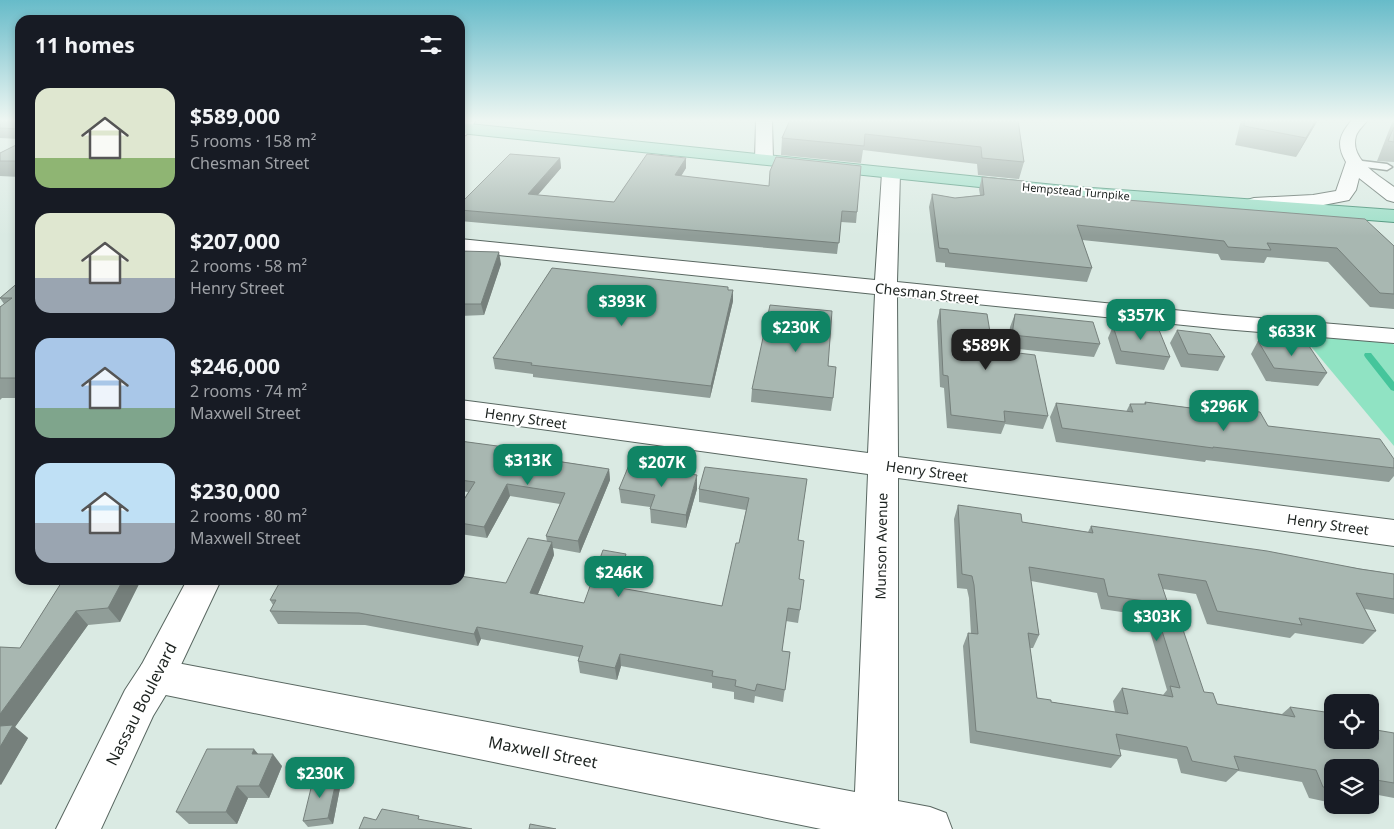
<!DOCTYPE html>
<html lang="en">
<head>
<meta charset="utf-8">
<style>
	body { margin:0; font-family:"Noto Sans",sans-serif; background:#20242c; color:#f1f3f6; height:100vh; display:flex; flex-direction:column; font-size:19px; white-space:nowrap }
	* { box-sizing:border-box; margin:0 }
	p { font-size:16px; color:#9ea1a6 }
	.icon { flex:none; width:28px; height:28px; fill:none; stroke:currentColor; stroke-width:2; stroke-linecap:round; stroke-linejoin:round }
	.map { position:relative; flex:1; overflow:hidden }
	.sheet { position:absolute; left:15px; top:15px; width:450px; height:570px; display:flex; flex-direction:column; background:#171b24; border-radius:15px; box-shadow:0 2px 8px #0003 }
	.sheet>* { flex:none }
	.buttons { position:absolute; left:1324px; top:694px; display:grid; gap:10px }
	.buttons a { display:grid; place-items:center; width:55px; height:55px; border-radius:10px; background:#171b24; box-shadow:0 2px 8px #0003; font-size:25px }
	.price { position:absolute; translate:-50% -42px; padding:0 11px; border-radius:10px; background:#108565; color:#fff; font-size:16px; line-height:32px; filter:drop-shadow(0 1px 2px #0008) }
	.price::after { content:''; position:absolute; left:50%; top:30px; width:15px; height:11px; margin-left:-8px; background:inherit; clip-path:polygon(0 0,100% 0,50% 100%) }
	.price.selected { background:#222; color:#fff }
	ul { padding:0; list-style:none }
	li { display:flex; align-items:center; gap:15px; height:125px; padding:0 20px }
	li span { display:grid; place-items:center; flex:none; width:140px; height:100px; border-radius:15px; color:#555 }
	li>.icon { margin-inline-start:auto }
	span .icon { width:60px; height:60px; fill:#fffc; stroke-width:1 }
	li b { font-size:21px }
	h2 { display:flex; justify-content:space-between; align-items:center; height:60px; padding:0 20px; font-size:21px }
	.map>svg:first-child { display:block }
	.green { fill:#90e3c3 }
	.lines { fill:none; stroke-linecap:round; stroke-linejoin:round }
	.stream { fill:#45c59b; fill-rule:evenodd }
	.lane-casing { stroke:#596761; stroke-width:3 }
	.street-casing { stroke:#596761; stroke-width:2 }
	.secondary-casing { stroke:#596761; stroke-width:2 }
	.primary-casing { stroke:#448e74; stroke-width:2 }
	.lane { fill:#fff; fill-rule:evenodd }
	.street { fill:#fff; fill-rule:evenodd }
	.secondary { fill:#fff; fill-rule:evenodd }
	.primary { fill:#9cdec7; fill-rule:evenodd }
	.wall { fill:#909d98; fill-rule:evenodd }
	.shaded-wall { fill:#76807c }
	.building { fill:#a8b7b1; stroke:#76807c }
	.labels { text-anchor:middle; dominant-baseline:central; stroke-width:4; stroke-linejoin:round; paint-order:stroke }
	.far-street-label { font-size:11px; fill:#1c221f; stroke:#fff }
	.street-label { font-size:14px; fill:#1c221f; stroke:#fff }
	.near-street-label { font-size:16px; fill:#1c221f; stroke:#fff }
</style>
</head>
<body>
<div class="map">
<svg width="1394" height="829" viewBox="0 0 1394 829">
	<rect width="100%" height="100%" fill="#daeae3"/>
	<path class="green" d="M1298,331L1389,339L1394,345V446Z"/>
	<g class="lines">
		<path class="stream" d="M1365,353H1371L1394,382V391L1391,390L1365,357L1364,355Z"/>
		<defs>
			<path id="lane" d="M1354,160L1387,164L1392,167L1387,170L1350,165L1349,163Z"/>
			<path id="street" d="M756,120H772L773,160L770,164H758L755,160Z
				M891,168L897,169L900,173L897,282L1223,315L1394,329V343L1223,329L897,296L898,457L1394,520V546L898,478V801L930,807L946,813L952,829H821L156,693L142,688L137,676L142,664L156,659L855,792L868,474L460,418V400L868,453L875,294L460,251V239L875,280L882,173L885,169Z"/>
			<path id="secondary" d="M460,120H476L466,135L460,137Z
				M1352,120H1368C1364,125 1358,130 1356,136C1349,159 1379,176 1394,187V202L1387,200L1359,178L1356,190L1349,200L1313,207L1254,210L1247,208L1245,204L1247,200L1254,198L1313,195L1336,191L1346,162C1336,145 1339,135 1352,120Z
				M187,580H221L170,688L153,716L101,829H56L125,690L142,664Z"/>
			<path id="primary" d="M460,123L1065,186L1394,210V222L1065,196L460,133Z"/>
		</defs>
		<use href="#lane" class="lane-casing"/>
		<use href="#street" class="street-casing"/>
		<use href="#secondary" class="secondary-casing"/>
		<use href="#primary" class="primary-casing"/>
		<use href="#lane" class="lane"/>
		<use href="#street" class="street"/>
		<use href="#secondary" class="secondary"/>
		<use href="#primary" class="primary"/>
	</g>
	<path class="wall" d="M0,120H20V139L0,138Z
		M1018,120L1024,162L1019,179L978,175L977,164L863,150L861,163L781,155L782,138Z
		M1241,120H1318L1296,157L1235,145Z
		M1393,120H1394V162L1377,161Z
		M20,143V177L0,176V153Z
		M560,158L561,168L538,195L614,202L686,158V168L681,176L769,186L770,171L857,212L856,223L841,222L837,254L460,221V204Z
		M982,177L1025,191L1394,246V309L1370,307L1328,262L1267,257L1264,263L1221,260L1218,254L1082,240L1092,268L1087,282L945,267V263L936,262L929,207L932,194L955,198L980,195L979,189Z
		M460,251L501,264L484,315L460,316Z
		M20,281V398H2L0,400V307L4,304L0,298Z
		M728,290L733,301L710,398L533,377V374L495,369L493,358Z
		M940,309L993,350L1048,416L1043,429L1005,424L1001,434L947,428L944,388L940,387L937,321Z
		M1015,314L1100,344L1094,357L1008,348L1010,327Z
		M1113,326L1170,357L1164,370L1116,364L1108,338Z
		M1177,330L1225,357L1218,371L1181,367L1170,343Z
		M1258,341L1327,373L1318,386L1266,381L1251,354Z
		M828,366L833,398L831,411L751,402L752,389Z
		M1145,402L1216,411L1219,407L1268,426L1394,468V476L1389,482L1206,460L1205,462L1056,442L1050,417L1056,403L1126,412L1130,404H1144Z
		M460,441L512,448L513,454L609,469L610,480L580,553L553,548L554,555L538,594L584,603L627,567L620,588L722,606L739,543L746,510L699,502V489L807,479L798,540L800,610L798,623L786,621L782,651L790,652L783,702L755,696L754,703L734,699V692L712,688V683L621,666L617,680L580,673L578,661L579,657L481,639L478,646L365,625L278,624L270,611L273,605L270,600L506,583L547,542L546,536L560,504L510,496L487,538L460,534V506L468,492L460,491Z
		M619,489H697L686,528L651,523L650,507L621,503Z
		M958,505L1022,522L1088,532L1091,526L1394,574V614L1365,609L1376,631L1363,644L1295,633L1290,638L1207,624L1196,594L1163,589L1168,604L1162,614L1204,692L1217,704L1282,714L1290,707L1332,740L1394,733V798L1373,794L1374,796L1370,799V768H1332V803L1309,798L1302,782L1238,771L1226,782L1181,773L1177,759L1119,749L1121,756L1111,768L970,743L963,646L968,633L971,634L969,598L967,589L957,588L954,519ZM1031,581L1097,593L1101,609L1156,617L1149,628L1167,690L1163,695L1122,688L1113,701L1115,712L1051,702L1037,698L1030,648H1033L1039,635Z
		M63,580L140,582L120,622L88,625L15,727L28,738L0,785V647L20,648Z
		M258,754L282,766L269,798H248L237,824H189L176,812Z
		M337,777L341,783L333,824L308,827L303,821Z
		M1345,805H1362L1358,807Z"/>
	<path class="shaded-wall" d="M1316,120H1318L1296,157L1306,138Z
		M560,158L561,168L529,205L528,194Z
		M686,158V168L675,186V175Z
		M499,252L501,264L484,315L481,304Z
		M733,290V301L710,398L711,386Z
		M512,448L514,460L509,454Z
		M609,469L610,480L580,553L578,541Z
		M697,475V489L686,528V515Z
		M507,484L510,496L487,538L484,527Z
		M552,542L554,555L533,606L530,593Z
		M626,554L627,567L616,599L615,587Z
		M123,580H139L140,582L120,622L108,608Z
		M76,611L88,625L15,727L28,738L1,785L0,784V714Z
		M477,627L481,639L478,646L474,634Z
		M620,654L621,666L617,680L615,668Z
		M254,749L264,761L252,754Z
		M273,754L282,766L269,798L259,786Z
		M337,777L341,783L333,824L328,818Z
		M237,786L248,798L237,824L226,812Z"/>
	<path class="building" d="M0,120H20V129L0,128Z
		M790,120H1018L1024,162L982,158L981,147L865,134L864,146L782,138Z
		M1245,120H1316L1306,138L1244,126Z
		M1394,127V142L1388,141Z
		M20,143V161H0V153Z
		M510,154L560,158L528,194L614,202L647,154L686,158L675,175L769,186L770,171L776,157L861,166L857,212L842,211L839,243L460,210V204Z
		M982,177L1024,181L1025,191L1039,193L1365,219L1394,246V294L1380,293L1337,248L1267,243L1271,250L1228,247L1224,241L1077,225L1092,268L949,253L948,249L939,248L932,194L955,198L984,195Z
		M460,251L499,252L481,304H460Z
		M552,268L728,287V290H733L711,386L531,365L532,363L493,358Z
		M20,281V378H0V307L12,298H0Z
		M770,305L832,311L828,366L836,367L833,398L752,389Z
		M940,309L987,314L993,350L1035,355L1048,416L1004,411L1005,422L951,415L948,376L943,375Z
		M1015,314L1093,322L1100,344L1012,335Z
		M1113,326L1159,330L1170,357L1121,351Z
		M1177,330L1210,334L1225,357L1188,354Z
		M1258,341L1309,346L1327,373L1274,368Z
		M1145,402L1221,412L1219,407L1260,412L1268,426L1380,439L1394,459V468L1213,447V448L1062,428L1056,403L1133,412L1130,404H1146Z
		M460,441L512,448L509,454L609,469L578,541L546,536L565,493L507,484L484,527L460,523V506L475,482L460,480Z
		M629,465L697,475L686,515L650,509L655,495L619,489Z
		M705,467L807,479L798,540L804,541L799,579L804,580L800,610L788,608L782,651L790,652L785,690L757,684L755,691L735,686L736,680L712,676L713,671L620,654L615,668L578,661L583,646L477,627L474,634L359,613L270,611L276,600H270L281,580H460V576L506,583L528,538L552,542L530,593L584,603L603,550L626,554L615,587L722,606L736,543H739L749,498L699,489Z
		M958,505L1021,514L1022,522L1093,533L1091,526L1267,551L1360,569L1394,574V599L1356,593L1376,631L1299,618L1302,625L1217,611L1206,581L1158,574L1168,604L1108,596L1104,579L1029,567L1039,635L1028,633L1037,698L1051,700V702L1128,714L1122,688L1173,697L1170,686L1180,688L1157,615L1176,609L1204,692L1213,693L1217,704L1295,717L1290,707L1332,713V740H1370V729L1394,733V783L1370,779V768H1332V788L1323,787L1316,770L1234,756L1239,770L1192,761L1187,747L1116,734L1121,756L976,731L968,633L978,634L974,585L972,576L962,574Z
		M63,580H123L108,608L76,611L0,714V647L20,648Z
		M13,725L0,747V726Z
		M207,749H254L252,754H273L259,786H237L226,812H176Z
		M337,777L328,818L303,821L313,780Z
		M1370,788L1374,796L1370,795Z
		M382,809L419,816L418,819L472,829H359L364,817L376,820Z
		M530,824L556,829H529Z"/>
	<linearGradient id="sky" x2="0" y2="1"><stop stop-color="#67bbc9"/><stop offset="0.51" stop-color="#eef6f2"/><stop offset="1" stop-color="#eef6f2" stop-opacity="0"/></linearGradient>
	<rect width="1394" height="236" fill="url(#sky)"/>
	<g class="labels">
		<g class="far-street-label">
			<text transform="translate(1076 191) rotate(5)">Hempstead Turnpike</text>
		</g>
		<g class="street-label">
			<text transform="translate(927 293) rotate(6)">Chesman Street</text>
			<text transform="translate(526 418) rotate(8)">Henry Street</text>
			<text transform="translate(927 471) rotate(8)">Henry Street</text>
			<text transform="translate(1328 524) rotate(8)">Henry Street</text>
			<text transform="translate(881 546) rotate(-89)">Munson Avenue</text>
		</g>
		<g class="near-street-label">
			<text transform="translate(141 704) rotate(-63)">Nassau Boulevard</text>
			<text transform="translate(543 752) rotate(11)">Maxwell Street</text>
		</g>
	</g>
</svg>
<div class="buttons">
<a><svg class="icon" aria-label="locate" viewBox="0 0 24 24"><circle cx="12" cy="12" r="6"/><path d="M12 2v4M12 18v4M2 12h4M18 12h4"/></svg></a>
<a><svg class="icon" aria-label="layers" viewBox="0 0 24 24"><path d="M12 4l9 5-9 5-9-5zM3 14l9 5 9-5"/></svg></a>
</div>
<b class="price" style="left:622px;top:327px">$393K</b>
<b class="price" style="left:1141px;top:341px">$357K</b>
<b class="price" style="left:796px;top:353px">$230K</b>
<b class="price" style="left:1292px;top:357px">$633K</b>
<b class="price selected" style="left:986px;top:371px">$589K</b>
<b class="price" style="left:1224px;top:432px">$296K</b>
<b class="price" style="left:528px;top:486px">$313K</b>
<b class="price" style="left:662px;top:488px">$207K</b>
<b class="price" style="left:619px;top:598px">$246K</b>
<b class="price" style="left:1157px;top:642px">$303K</b>
<b class="price" style="left:320px;top:799px">$230K</b>
<section class="sheet">
<h2>11 homes<svg class="icon" aria-label="filters" viewBox="0 0 24 24"><path d="M4 7h16M4 17h16"/><circle cx="9" cy="7" r="2"/><circle cx="15" cy="17" r="2"/></svg></h2>
<ul>
<li><span style="background:linear-gradient(#dfe7d0 70%,#8fb573 0)"><svg class="icon" aria-label="home" viewBox="0 0 24 24"><path d="M3 11l9-7 9 7M6 9v11h12V9"/></svg></span><div><b>$589,000</b><p>5 rooms · 158 m²</p><p>Chesman Street</p></div></li>
<li><span style="background:linear-gradient(#dfe7d0 65%,#9aa5b1 0)"><svg class="icon" aria-label="home" viewBox="0 0 24 24"><path d="M3 11l9-7 9 7M6 9v11h12V9"/></svg></span><div><b>$207,000</b><p>2 rooms · 58 m²</p><p>Henry Street</p></div></li>
<li><span style="background:linear-gradient(#a9c7e8 70%,#7fa58c 0)"><svg class="icon" aria-label="home" viewBox="0 0 24 24"><path d="M3 11l9-7 9 7M6 9v11h12V9"/></svg></span><div><b>$246,000</b><p>2 rooms · 74 m²</p><p>Maxwell Street</p></div></li>
<li><span style="background:linear-gradient(#bfe0f5 60%,#9aa5b1 0)"><svg class="icon" aria-label="home" viewBox="0 0 24 24"><path d="M3 11l9-7 9 7M6 9v11h12V9"/></svg></span><div><b>$230,000</b><p>2 rooms · 80 m²</p><p>Maxwell Street</p></div></li>
</ul>
</section>
</div>
</body>
</html>
